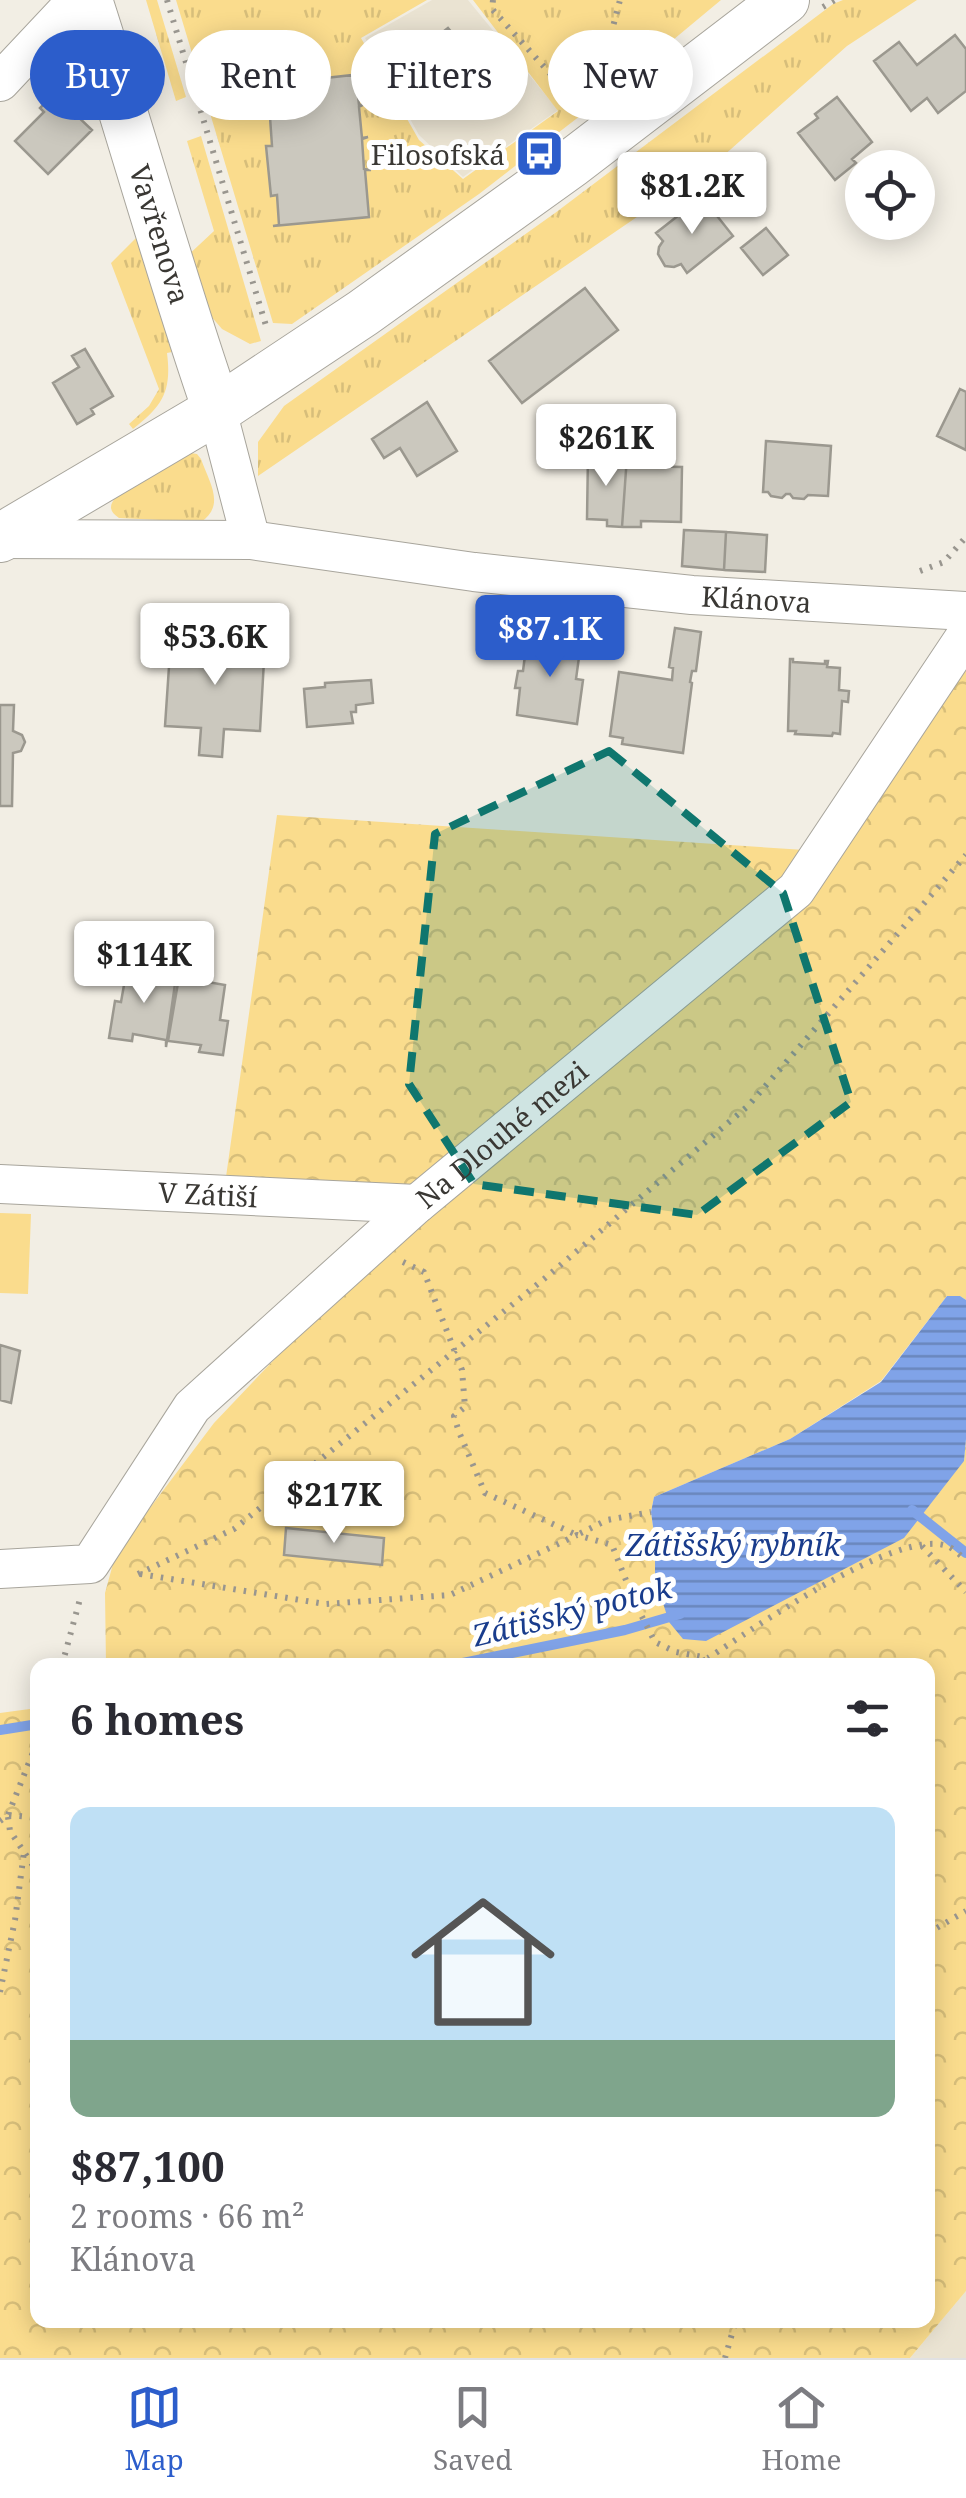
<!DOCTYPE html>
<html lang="en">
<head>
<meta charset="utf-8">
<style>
	body { margin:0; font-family:"Noto Serif",serif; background:#f7f7f7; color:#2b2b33; height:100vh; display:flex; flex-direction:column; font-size:38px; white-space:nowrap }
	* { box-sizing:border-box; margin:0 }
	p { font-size:32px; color:#7c7c81 }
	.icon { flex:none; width:55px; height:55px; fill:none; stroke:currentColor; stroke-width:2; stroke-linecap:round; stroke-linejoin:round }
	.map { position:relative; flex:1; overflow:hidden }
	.sheet { position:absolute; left:30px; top:1658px; width:905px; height:670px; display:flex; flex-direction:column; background:#fff; border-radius:20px; box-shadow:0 5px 25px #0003 }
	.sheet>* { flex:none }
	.banner { position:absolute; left:30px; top:30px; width:908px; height:90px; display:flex; gap:20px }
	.fabs { position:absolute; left:845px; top:150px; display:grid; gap:20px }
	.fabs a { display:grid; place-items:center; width:90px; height:90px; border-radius:50%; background:#fff; box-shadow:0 5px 25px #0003; font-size:50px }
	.price { position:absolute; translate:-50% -85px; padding:0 22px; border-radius:10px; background:#fff; color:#222; font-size:32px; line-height:65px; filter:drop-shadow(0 2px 5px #0008) }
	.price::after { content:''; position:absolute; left:50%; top:60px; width:30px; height:22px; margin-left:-15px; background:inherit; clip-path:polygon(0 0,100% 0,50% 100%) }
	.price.current { background:#2c5dcb; color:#fff }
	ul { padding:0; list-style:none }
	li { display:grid; align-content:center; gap:20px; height:530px; padding:0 40px }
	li+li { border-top:2px solid #e1e1e2 }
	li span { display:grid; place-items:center; height:310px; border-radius:20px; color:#555 }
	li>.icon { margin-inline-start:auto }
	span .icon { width:180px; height:180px; fill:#fffc; stroke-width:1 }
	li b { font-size:42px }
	h2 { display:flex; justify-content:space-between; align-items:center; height:120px; padding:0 40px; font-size:42px }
	.pill { padding:0 35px; border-radius:45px; background:#fff; box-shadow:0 5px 25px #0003; font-size:35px; line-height:90px }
	.pill.current { background:#2c5dcb; color:#fff }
	.tab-bar { display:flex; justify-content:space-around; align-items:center; height:140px; border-top:2px solid #e1e1e2; background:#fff; font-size:28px; color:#7c7c81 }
	.tab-bar a { display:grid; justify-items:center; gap:5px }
	.tab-bar .current { color:#2c5dcb }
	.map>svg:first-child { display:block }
	.built { fill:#eae3d2 }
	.grass { fill:url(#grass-tufts); fill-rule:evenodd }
	.forest { fill:url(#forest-crowns); fill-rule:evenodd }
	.green { fill:#fadc8d }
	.water { fill:url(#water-rules) }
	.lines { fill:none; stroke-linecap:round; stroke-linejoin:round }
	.stream { stroke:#80a3e8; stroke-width:10 }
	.building { fill:#cbc8be; stroke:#9b988f; stroke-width:2.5 }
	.minor-casing { stroke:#a8a59c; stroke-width:40 }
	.tertiary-casing { stroke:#a8a59c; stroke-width:50 }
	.path { stroke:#99968f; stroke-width:6; stroke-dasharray:2.5 8; stroke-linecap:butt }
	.minor { stroke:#fff; stroke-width:38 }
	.tertiary { stroke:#fff; stroke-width:48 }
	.marked { fill:#0f766e; fill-opacity:0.2; stroke:#0f766e; stroke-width:8; stroke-dasharray:20 12; stroke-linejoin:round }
	.labels { text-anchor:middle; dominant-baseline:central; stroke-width:10; stroke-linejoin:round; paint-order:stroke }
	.poi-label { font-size:28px; fill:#3a3834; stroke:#fff; text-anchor:end }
	.street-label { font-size:28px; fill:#3a3834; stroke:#fff }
	.water-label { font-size:30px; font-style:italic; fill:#193c8c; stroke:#fff }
</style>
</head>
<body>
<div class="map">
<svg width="966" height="2358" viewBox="0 0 966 2358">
	<defs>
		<pattern id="grass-tufts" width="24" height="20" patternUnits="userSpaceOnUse" patternTransform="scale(2.5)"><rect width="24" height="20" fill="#fadc8d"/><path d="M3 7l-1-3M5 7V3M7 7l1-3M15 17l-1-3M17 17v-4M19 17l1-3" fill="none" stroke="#d7be7a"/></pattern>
		<pattern id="forest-crowns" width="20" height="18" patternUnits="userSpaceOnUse" patternTransform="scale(2.5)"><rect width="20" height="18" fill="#fadc8d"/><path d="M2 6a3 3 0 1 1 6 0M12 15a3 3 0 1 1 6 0" fill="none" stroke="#d7be7a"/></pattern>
		<pattern id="water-rules" width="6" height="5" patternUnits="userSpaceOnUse" patternTransform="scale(2.5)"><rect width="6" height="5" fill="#80a3e8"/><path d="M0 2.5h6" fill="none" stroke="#6a86bd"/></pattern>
	</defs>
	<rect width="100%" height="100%" fill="#f2eee4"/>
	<path class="built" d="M432,0H468L558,110L463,177L419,135L365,38Z
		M966,2291V2358H910L965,2292Z"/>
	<path class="grass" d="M146,0H157L186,97L176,101Z
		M176,0H427L361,38L419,140L463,179L558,111L473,0H721L602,99L479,194L292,324L273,323ZM362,74L356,77L368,217L279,225L277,195H271L266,147L272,146L270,117H263L261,85Z
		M843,0H917L847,46L713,165L258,476V442L284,406L555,213L833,4Z
		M201,136L261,341L250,344L222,329L210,315L184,259L214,231L187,141Z
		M136,238L172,352L167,353C172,392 162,406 133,429L129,424L149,406L159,389L111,263Z
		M185,452L197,454L201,459C209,482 226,505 201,522L119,518C110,512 108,506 116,497Z"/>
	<path class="forest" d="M966,653V1300L960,1296H947L881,1381L790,1439L654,1497L651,1512L655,1541L964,1461L966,1439V2291L910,2358H0V1713L37,1708L38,2320H928V1665H106L105,1593L116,1553L214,1423L325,1306L549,1112L811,896ZM287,1528L384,1538L382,1564L284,1555Z
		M277,815L805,850L779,885L409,1188L225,1184Z"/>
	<path class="green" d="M0,1213L31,1214L28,1294L0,1293Z"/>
	<path class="water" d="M947,1296H960L966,1300V1439L964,1461L904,1538L706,1641L683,1639L669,1622L655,1578V1541L651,1512L654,1497L790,1439L881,1382Z"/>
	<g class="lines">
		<path class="stream" d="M912,1510L966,1553
			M453,1665L625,1630L680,1614
			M0,1730L38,1724"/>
	</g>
	<path class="building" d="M448,28L454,35L456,33L467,46H475L482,55L480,63L484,68L446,98L412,56Z
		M955,35L966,49V91L938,113L927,98L911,111L874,61L899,42L917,65Z
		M362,74V76H356L359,105L365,104L359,107L362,138L368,137L362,139L364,169L371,170H365L369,217L273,226L279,225L277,195L271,196L266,146H272L270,117L264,118L261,85Z
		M59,89L79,109L75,114L92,130L48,174L15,141L44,112L40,108Z
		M837,97L872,142L852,159L856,163L835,180L798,133L818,118L815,114Z
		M702,197L733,236L687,273L681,264L674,267L665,266L658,254L659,247L663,241L656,233Z
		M766,228L788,255L763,275L741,248Z
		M585,288L618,330L522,403L489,361Z
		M85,349L113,396L91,409L94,414L77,424L53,383L79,367L72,356Z
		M960,389L966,392V450L937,436Z
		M427,402L457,451L417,476L400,448L384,458L372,439Z
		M766,441L831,446L828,496L808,495L804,499L793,498L790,494H786L782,498L771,496L768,492H763Z
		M588,455L627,456L622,527L607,526V520L587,519Z
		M627,456H642V466L682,467L681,522L641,521V527H622Z
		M684,530L726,532L724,570L682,566Z
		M726,532L767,535L765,572L724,570Z
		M675,628L701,632L696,671H692L690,682L692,683L683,753L622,744L623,738L610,736L619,672L672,680L673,668L669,667Z
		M528,632L566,638L565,648L580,650L576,679L583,680L577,724L517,715L520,688H515L518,671H523Z
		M168,634L201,636V651L218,652V637L268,640V643H265L260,731L224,729L222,757L199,755L201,728L165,726L171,637Z
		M790,659H793V662L825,664V661H828L827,667L840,668L839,690L849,691L848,702L842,701L840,734L833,733L832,736L795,734L796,731H788Z
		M371,680L373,703L356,705V712H351L353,723L307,727L304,689L325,687V683Z
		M0,705H14L13,731L22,735L25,742L21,751L13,753L12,806H0Z
		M127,968L176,977L166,1047V1040L133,1034L132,1041L109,1038L115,1001L121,1002Z
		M179,977L225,985L220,1020L228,1021L223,1055L199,1052L201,1045L168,1041Z
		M0,1345L20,1351L11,1403L0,1400Z
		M286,1528L384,1538L382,1565L284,1555Z"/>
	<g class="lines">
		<defs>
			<g id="minor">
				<path d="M0,82L77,0"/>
				<path d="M217,410L251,540"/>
				<path id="s1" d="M0,539L251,540L474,572L692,595L966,611"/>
				<path id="s2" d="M0,1184L417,1204"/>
				<path id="s3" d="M0,1569L90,1564L192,1407L417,1204L796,890L966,635"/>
			</g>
			<g id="tertiary">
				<path id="s4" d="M88,0C132,136 170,274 217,410"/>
				<path d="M0,538L217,410L363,313L572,163L785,0"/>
			</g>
		</defs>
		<use href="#minor" class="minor-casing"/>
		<use href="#tertiary" class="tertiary-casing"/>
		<path class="path" d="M167,0L267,329
			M493,0L492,9L582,109
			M823,7L835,0
			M595,95L620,0
			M920,571L944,562L966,537
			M403,1262L424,1272L462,1370L465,1407L454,1416L459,1432L485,1493L577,1535L607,1520L651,1512
			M922,1546L966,1592
			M138,1574L234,1529L544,1279L748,1106L966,855
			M140,1574L325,1604L450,1595L577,1535L612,1545L635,1603L655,1642L676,1652L708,1658C753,1629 896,1528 947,1546C953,1548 961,1556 966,1560
			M62,1665L80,1599
			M694,1665L707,1659
			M9,1815L38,1818
			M8,1817L10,1831L38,1873
			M0,1821L8,1815L38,1740
			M928,1933L966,1911
			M0,1992L15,1920L24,1852
			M725,2358L736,2320"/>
		<use href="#minor" class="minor"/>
		<use href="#tertiary" class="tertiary"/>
	</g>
	<path class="marked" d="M609,751L783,893L851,1102L697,1215L474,1184L409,1084L435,834Z"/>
	<defs>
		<symbol id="bus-square" viewBox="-11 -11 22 22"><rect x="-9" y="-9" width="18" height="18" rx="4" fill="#2c5dcb" stroke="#fff"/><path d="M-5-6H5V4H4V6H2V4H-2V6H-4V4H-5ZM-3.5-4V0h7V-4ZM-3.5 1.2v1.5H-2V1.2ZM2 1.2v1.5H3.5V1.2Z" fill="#fff"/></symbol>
	</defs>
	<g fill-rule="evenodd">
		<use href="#bus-square" x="512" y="126" width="55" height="55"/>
	</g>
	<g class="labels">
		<g class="poi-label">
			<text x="505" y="154">Filosofská</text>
		</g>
		<g class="street-label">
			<text stroke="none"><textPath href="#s4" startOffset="245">Vavřenova</textPath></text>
			<text stroke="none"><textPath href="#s1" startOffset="760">Klánova</textPath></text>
			<text stroke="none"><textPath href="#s3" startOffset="690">Na Dlouhé mezi</textPath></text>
			<text stroke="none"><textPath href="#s2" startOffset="208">V Zátiší</textPath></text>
		</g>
		<g class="water-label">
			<text x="733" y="1544">Zátišský rybník</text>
			<text transform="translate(572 1611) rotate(-14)">Zátišský potok</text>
		</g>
	</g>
</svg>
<div class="fabs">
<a><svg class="icon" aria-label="locate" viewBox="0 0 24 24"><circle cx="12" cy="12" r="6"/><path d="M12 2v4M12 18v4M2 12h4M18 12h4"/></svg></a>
</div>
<b class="price" style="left:692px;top:237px">$81.2K</b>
<b class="price" style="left:606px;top:489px">$261K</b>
<b class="price current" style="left:550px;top:680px">$87.1K</b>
<b class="price" style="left:215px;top:688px">$53.6K</b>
<b class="price" style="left:144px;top:1006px">$114K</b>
<b class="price" style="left:334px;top:1546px">$217K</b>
<div class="banner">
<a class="pill current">Buy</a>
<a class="pill">Rent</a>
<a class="pill">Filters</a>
<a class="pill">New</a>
</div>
<section class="sheet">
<h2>6 homes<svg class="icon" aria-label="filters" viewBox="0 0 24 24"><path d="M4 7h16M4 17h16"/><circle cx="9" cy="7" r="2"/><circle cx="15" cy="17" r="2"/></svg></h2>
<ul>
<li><span style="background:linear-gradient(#bfe0f5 75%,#7fa58c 0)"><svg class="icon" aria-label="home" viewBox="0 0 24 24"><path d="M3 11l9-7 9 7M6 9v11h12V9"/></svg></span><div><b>$87,100</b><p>2 rooms · 66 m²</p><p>Klánova</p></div></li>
</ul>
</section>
</div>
<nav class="tab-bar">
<a class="current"><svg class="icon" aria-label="map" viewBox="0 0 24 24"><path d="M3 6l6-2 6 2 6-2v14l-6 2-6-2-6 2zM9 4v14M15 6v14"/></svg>Map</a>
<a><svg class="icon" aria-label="saved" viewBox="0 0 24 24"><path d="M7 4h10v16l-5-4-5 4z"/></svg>Saved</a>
<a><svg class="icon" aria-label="home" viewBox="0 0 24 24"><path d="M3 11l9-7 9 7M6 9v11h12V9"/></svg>Home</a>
</nav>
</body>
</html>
